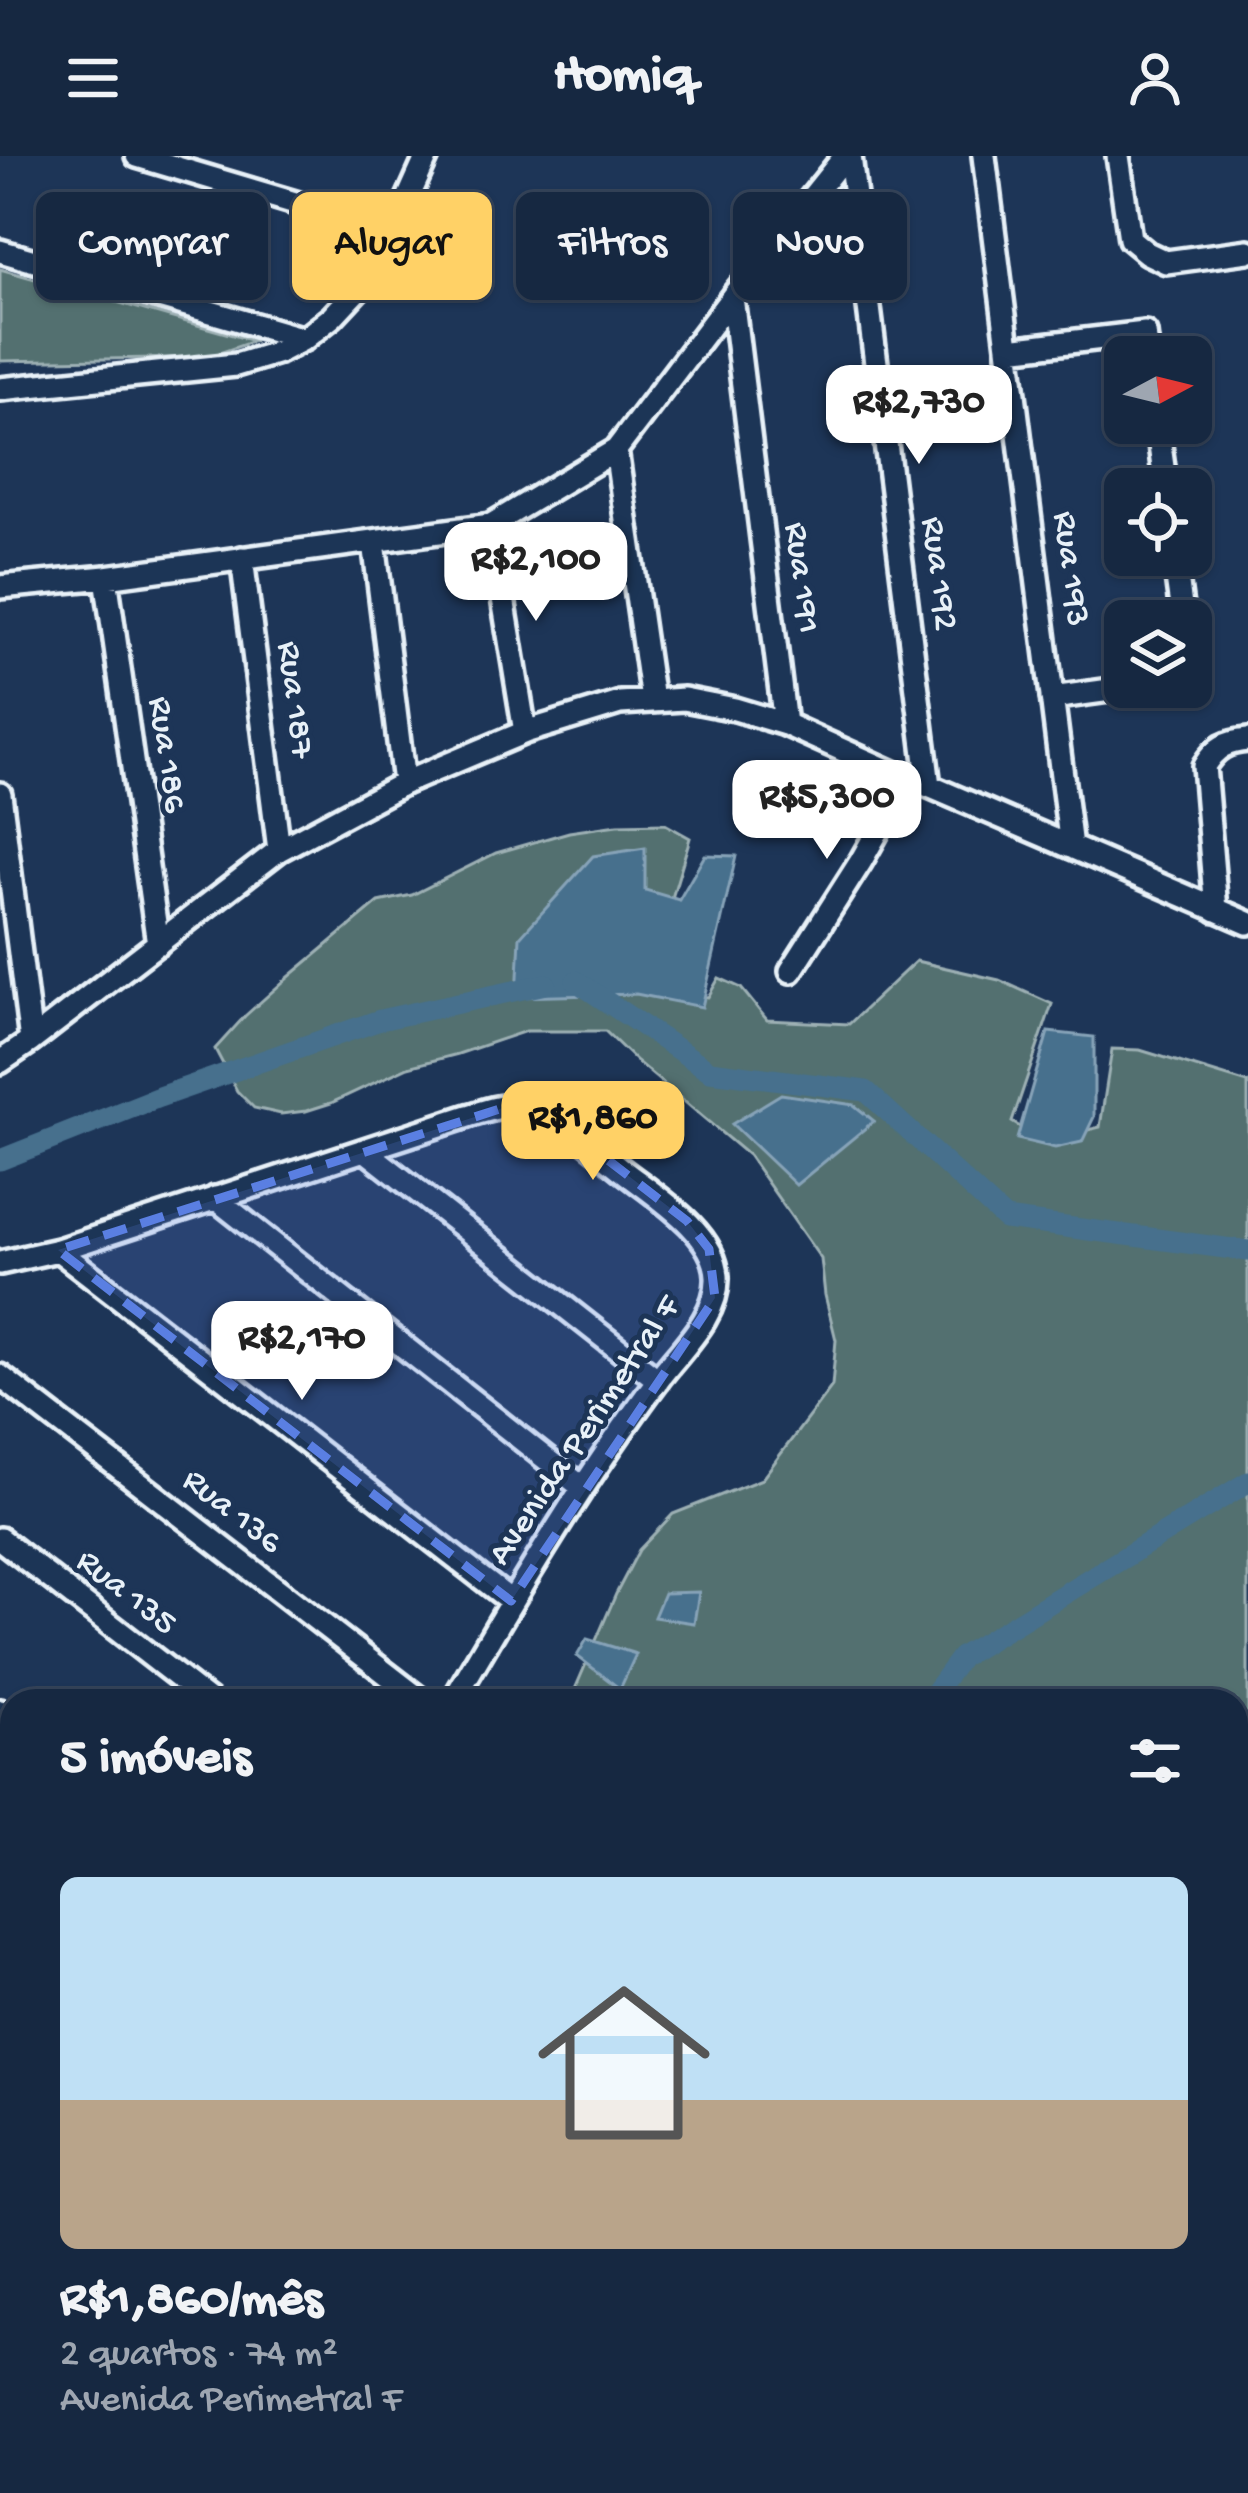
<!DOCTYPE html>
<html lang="pt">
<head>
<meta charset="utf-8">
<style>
	body { margin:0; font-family:"Gochi Hand",sans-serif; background:#1f3048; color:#f1f3f6; height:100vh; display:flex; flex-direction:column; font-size:45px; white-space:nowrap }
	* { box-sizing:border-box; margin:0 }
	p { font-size:39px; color:#9ea6b1 }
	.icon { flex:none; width:66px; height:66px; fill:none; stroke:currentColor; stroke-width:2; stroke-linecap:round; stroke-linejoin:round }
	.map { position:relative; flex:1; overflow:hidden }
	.sheet { position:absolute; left:0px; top:1533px; width:1248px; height:804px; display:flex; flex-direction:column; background:#162841; border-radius:36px 36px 0 0; box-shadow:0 3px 9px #0004,0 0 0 3px #35445a }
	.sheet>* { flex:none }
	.top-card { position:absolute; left:36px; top:36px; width:1176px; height:108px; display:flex; gap:24px }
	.needle { width:78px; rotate:83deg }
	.buttons { position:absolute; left:1104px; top:180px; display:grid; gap:24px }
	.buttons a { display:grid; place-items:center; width:108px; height:108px; border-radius:18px; background:#162841; box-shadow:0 3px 9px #0004,0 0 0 3px #35445a; font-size:60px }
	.price { position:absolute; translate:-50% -102px; padding:0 27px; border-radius:24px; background:#fff; color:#222; font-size:39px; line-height:78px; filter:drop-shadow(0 3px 6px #0008) }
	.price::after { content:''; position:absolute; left:50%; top:72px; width:36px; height:27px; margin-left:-18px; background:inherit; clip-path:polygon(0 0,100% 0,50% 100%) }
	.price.on { background:#ffd166; color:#111 }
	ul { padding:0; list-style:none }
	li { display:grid; align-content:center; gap:24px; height:636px; padding:0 60px }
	li span { display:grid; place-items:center; height:372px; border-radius:18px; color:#555 }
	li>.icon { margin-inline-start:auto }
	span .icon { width:216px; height:216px; fill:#fffc; stroke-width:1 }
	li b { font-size:51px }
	h2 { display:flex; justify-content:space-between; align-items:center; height:144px; padding:0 60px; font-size:51px }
	.pill { padding:0 42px; border-radius:18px; background:#162841; box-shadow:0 3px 9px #0004,0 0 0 3px #35445a; font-size:42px; line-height:108px }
	.pill.on { background:#ffd166; color:#111 }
	header { display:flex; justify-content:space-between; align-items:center; height:156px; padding:0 60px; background:#162841; font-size:54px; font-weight:800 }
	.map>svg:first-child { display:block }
	.green { fill:#52706f; stroke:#9db0b4; stroke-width:3 }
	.water { fill:#466f8d; stroke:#87a3b8; stroke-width:3 }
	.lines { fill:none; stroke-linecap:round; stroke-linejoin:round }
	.canal { stroke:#466f8d; stroke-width:21 }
	.street-casing { stroke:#e8f1f8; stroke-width:30 }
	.street { stroke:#1d3557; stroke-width:21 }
	.marked { fill:#5a7fe2; fill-opacity:0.2; stroke:#5a7fe2; stroke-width:9; stroke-dasharray:24 15; stroke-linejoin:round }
	.labels { text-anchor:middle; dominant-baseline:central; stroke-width:10; stroke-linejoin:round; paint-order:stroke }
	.street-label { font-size:36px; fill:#e8f1f8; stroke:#1d3557 }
</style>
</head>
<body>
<header><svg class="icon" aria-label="menu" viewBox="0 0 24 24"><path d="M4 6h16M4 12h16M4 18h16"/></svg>Homiq<svg class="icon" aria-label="person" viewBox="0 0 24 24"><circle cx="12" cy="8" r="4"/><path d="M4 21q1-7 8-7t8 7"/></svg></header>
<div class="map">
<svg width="1248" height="2337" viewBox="0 0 1248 2337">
	<rect width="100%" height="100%" fill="#1d3557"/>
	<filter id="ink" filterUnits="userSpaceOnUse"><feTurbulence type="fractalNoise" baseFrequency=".00833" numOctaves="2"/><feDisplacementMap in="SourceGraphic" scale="24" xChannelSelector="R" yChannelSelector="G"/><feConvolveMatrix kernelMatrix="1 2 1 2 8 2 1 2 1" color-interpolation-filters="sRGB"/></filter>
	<g filter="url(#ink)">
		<path class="green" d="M0,113L254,185L208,201L0,205Z
			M665,668L690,682L655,799L671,837L708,841L719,822L741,832L767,864L849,868L916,805L999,824L1052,848L1012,966L1043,985L1100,971L1112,893L1140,894L1248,927V1816L1236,1820V1545H570L616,1438L639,1394L673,1358L762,1323L832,1230L836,1184L825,1139L821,1103L748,999L636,905L605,875H526L458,898L408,911L331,947L306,955L281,958L254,952L237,935L215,893L245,860L283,826L379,746L412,739L496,697L569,676L617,669Z
			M12,2320V2325L88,2327L90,2325H886L860,2337H0Z"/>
		<path class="water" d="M645,692V734L679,744L705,699L736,700L702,851L636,838L517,841L520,781L593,700Z
			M1048,876L1094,881V961L1082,986L1055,992L1017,983Z
			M781,938L854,949L874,965L796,1029L732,968Z
			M699,1436L694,1467L654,1461L664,1437Z
			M587,1483L636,1498L620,1533L577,1500Z"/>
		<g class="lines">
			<path class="canal" d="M576,825L710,915L866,935L1005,1063L1248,1095
				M0,1004L159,941L380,864L546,828
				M928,1545L961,1501L1248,1326
				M345,2337L354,2325"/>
			<defs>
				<path id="street" d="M137,0L393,76
					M850,0L929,630
					M984,0L1071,691
					M1118,0L1130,83L1147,97L1166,106L1248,95
					M0,95L304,183
					M732,141L785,568
					M1009,193L1145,177L1148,201
					M0,233L236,209L279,196L304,183L332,161L360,131L393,76L427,0
					M1157,267L1166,333
					M616,294L652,544
					M491,369L525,576
					M374,386L404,627
					M1174,399L1183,465
					M242,402L279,694
					M106,421L158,788
					M0,431L106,421L491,369L616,294L732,141L845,0
					M1052,542L1132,531
					M0,638L31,885
					M1216,754L1204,610C1216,591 1226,586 1248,584
					M791,815L861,705L907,623
					M0,906L31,885L279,694L404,627L525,576L620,547L684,543L735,553L785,568L907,623L929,630L1248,767
					M366,995L658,1224
					M215,1042L583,1332
					M58,1094L511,1445
					M0,1107L58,1094L468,960C479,957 492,952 503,951C548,947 590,989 622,1014C654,1039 715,1076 717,1120C719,1159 682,1192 660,1221C583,1324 518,1434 453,1545
					M0,1220L422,1545
					M0,1383L209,1545
					M0,1555L12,1565
					M0,1722L12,1731
					M0,1893L12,1902
					M0,2062L12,2071
					M0,2223L12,2208"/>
			</defs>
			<use href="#street" class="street-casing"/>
			<use href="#street" class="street"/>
		</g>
	</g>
	<path class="marked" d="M506,951L573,977L687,1065L709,1093L715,1142L511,1445L58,1094Z"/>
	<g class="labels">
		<g class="street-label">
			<text transform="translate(1069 413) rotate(83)">Rua 193</text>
			<text transform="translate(937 418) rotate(83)">Rua 192</text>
			<text transform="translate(800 422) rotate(83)">Rua 191</text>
			<text transform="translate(293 544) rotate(83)">Rua 187</text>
			<text transform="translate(165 599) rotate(82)">Rua 186</text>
			<text transform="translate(586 1276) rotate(-56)">Avenida Perimetral F</text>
			<text transform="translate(231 1357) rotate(38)">Rua 136</text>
			<text transform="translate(125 1438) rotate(38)">Rua 135</text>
		</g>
	</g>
</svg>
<div class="buttons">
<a><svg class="needle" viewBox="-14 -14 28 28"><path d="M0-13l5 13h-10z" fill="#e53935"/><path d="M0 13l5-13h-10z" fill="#9ea6b1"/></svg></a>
<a><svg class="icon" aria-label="locate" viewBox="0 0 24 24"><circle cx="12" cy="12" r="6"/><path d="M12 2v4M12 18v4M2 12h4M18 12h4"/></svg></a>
<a><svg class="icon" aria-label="layers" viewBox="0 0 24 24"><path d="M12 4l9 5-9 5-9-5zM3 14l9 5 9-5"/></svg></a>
</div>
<b class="price" style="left:919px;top:311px">R$2,730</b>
<b class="price" style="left:536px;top:468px">R$2,100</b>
<b class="price" style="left:827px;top:706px">R$5,300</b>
<b class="price on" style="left:593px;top:1027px">R$1,860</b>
<b class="price" style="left:302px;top:1247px">R$2,170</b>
<div class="top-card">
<a class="pill">Comprar</a>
<a class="pill on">Alugar</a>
<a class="pill">Filtros</a>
<a class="pill">Novo</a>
</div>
<section class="sheet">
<h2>5 imóveis<svg class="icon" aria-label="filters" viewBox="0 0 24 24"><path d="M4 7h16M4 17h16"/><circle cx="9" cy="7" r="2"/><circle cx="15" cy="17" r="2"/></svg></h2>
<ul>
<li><span style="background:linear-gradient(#bfe0f5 60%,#b9a48a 0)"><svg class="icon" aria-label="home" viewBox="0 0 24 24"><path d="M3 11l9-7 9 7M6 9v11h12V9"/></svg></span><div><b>R$1,860/mês</b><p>2 quartos · 74 m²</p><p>Avenida Perimetral F</p></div></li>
</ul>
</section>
</div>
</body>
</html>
